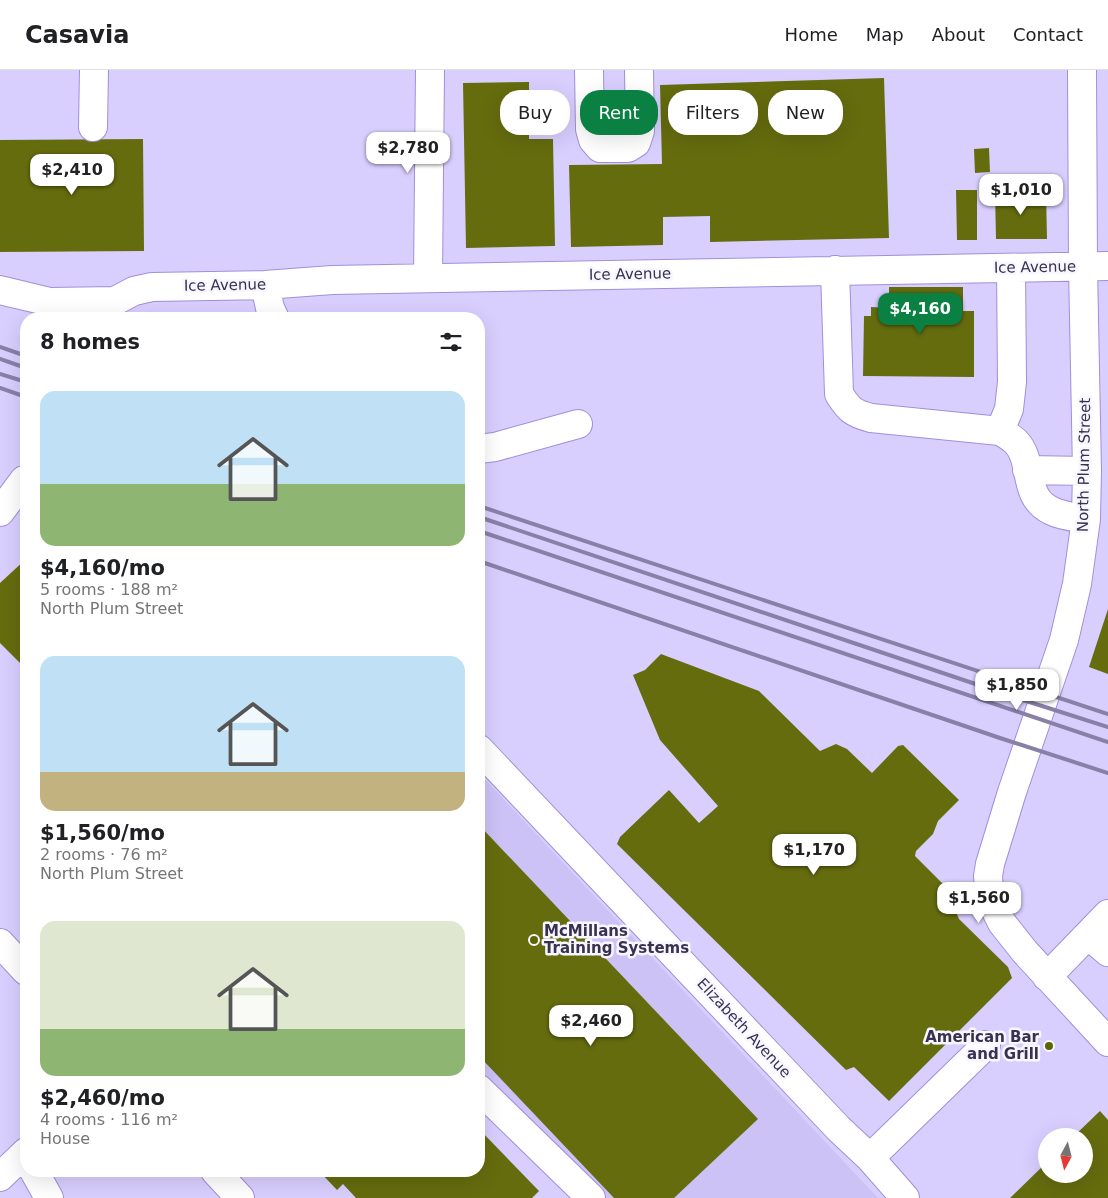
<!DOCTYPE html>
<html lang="en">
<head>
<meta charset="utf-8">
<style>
	body { margin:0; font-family:"DejaVu Sans",sans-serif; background:#f6f6f6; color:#202124; height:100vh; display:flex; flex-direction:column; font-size:19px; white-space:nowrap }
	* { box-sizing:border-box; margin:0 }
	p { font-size:16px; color:#757577 }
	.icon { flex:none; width:28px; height:28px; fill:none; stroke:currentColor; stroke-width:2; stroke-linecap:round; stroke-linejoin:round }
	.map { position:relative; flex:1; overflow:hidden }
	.sheet { position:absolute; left:20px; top:242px; width:465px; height:865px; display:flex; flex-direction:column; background:#fff; border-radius:20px; box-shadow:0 5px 20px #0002 }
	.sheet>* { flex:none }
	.top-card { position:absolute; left:500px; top:20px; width:475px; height:45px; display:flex; gap:10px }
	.needle { width:32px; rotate:187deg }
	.controls { position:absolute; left:1038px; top:1058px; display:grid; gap:10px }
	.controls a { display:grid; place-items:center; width:55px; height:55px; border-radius:50%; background:#fff; box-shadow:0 5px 20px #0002; font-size:25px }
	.price { position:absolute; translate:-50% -42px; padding:0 11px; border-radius:10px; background:#fff; color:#222; font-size:16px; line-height:32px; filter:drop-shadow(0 1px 2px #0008) }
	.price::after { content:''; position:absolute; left:50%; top:30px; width:15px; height:11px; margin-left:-8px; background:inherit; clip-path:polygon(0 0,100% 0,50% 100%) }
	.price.selected { background:#0b8043; color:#fff }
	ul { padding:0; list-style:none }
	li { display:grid; align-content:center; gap:10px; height:265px; padding:0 20px }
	li span { display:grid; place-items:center; height:155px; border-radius:15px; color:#555 }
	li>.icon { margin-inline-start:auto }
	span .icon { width:90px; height:90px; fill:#fffc; stroke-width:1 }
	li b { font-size:21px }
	h2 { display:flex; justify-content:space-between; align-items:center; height:60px; padding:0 20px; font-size:21px }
	.pill { padding:0 18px; border-radius:20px; background:#fff; box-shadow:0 5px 20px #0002; font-size:18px; line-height:45px }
	.pill.selected { background:#0b8043; color:#fff }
	header { display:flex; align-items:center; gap:30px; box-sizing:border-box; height:70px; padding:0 25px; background:#fff; border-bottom:1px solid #e0e0e0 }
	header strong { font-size:24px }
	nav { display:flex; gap:28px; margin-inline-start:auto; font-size:18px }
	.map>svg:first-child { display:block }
	.built { fill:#cdc2f6 }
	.building { fill:#656c0e }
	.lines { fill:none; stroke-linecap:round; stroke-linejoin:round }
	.minor-casing { stroke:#a18fda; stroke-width:30 }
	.minor { stroke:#fff; stroke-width:28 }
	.rail { stroke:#8980a8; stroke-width:4 }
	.poi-dot { fill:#5d6401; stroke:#f8f6ff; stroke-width:2 }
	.labels { text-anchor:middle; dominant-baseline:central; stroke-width:5; stroke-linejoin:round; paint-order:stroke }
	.street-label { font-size:15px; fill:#393150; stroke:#f8f6ff }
	.poi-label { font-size:15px; font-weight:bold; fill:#393150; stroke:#f8f6ff; text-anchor:start }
</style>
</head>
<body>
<header>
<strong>Casavia</strong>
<nav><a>Home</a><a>Map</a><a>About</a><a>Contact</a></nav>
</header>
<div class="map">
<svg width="1108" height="1128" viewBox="0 0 1108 1128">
	<rect width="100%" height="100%" fill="#d9cfff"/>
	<path class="built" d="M479,703L878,1128H574L479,1026Z"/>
	<path class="building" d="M884,8L889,168L710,172V146L663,147V175L571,177L569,95L662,94L660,15Z
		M529,12V69H553L555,176L466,178L463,13Z
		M143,69L144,181L0,182V70Z
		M989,78L990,102L975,103L974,79Z
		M956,120H977V170H957Z
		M1046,122L1047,169H996L995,123Z
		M889,217H963V241H974V307L863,306L864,246H871V237L889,238Z
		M26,489V599L0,573V513Z
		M1108,539V604L1089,597Z
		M661,584L759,621L820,681L836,674L847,679L872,703L898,676L903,675L959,730L938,751L933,764L916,781L915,786L945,816L959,849L1008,897L1012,908L889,1031L854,997L846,1000L617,774L620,767L669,720L699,753L718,736L660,670L633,605L645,600Z
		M479,755L758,1049L674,1128H614L479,986Z
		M1100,1041L1108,1050V1128H1010L1046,1093V1104H1084V1066H1074Z
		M479,1059L539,1121L532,1128H356L343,1114L337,1120L319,1101H479Z"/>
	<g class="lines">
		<defs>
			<path id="minor" d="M589,0L590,59L593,70L600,78H628L636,73L640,61L639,0
				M1082,0L1083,197L1087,401L1086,449L1077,514L1064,570L1012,722L990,794L988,806L989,819L992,833L1002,853L1025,882L1108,972
				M93,57L94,0
				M835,200L839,324C849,340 853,343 871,348L1000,361C1005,364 1011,367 1016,372C1035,392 1021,427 1052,441C1062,446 1075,447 1086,449
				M428,208L430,0
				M265,215L270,238L275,249
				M0,220L50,232L115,231L134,221L152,217L265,215L332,210L1108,196
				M1000,361L1009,339L1012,312L1011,198
				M479,379L495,377L578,354
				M1027,400L1087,401
				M0,442L24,410H26
				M479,679L839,1059L870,1088L905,1128
				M1088,865L1108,882
				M0,873L26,901
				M1047,907L1108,844
				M479,1019L591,1128
				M870,1088L986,975
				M34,1101L49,1128
				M215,1101L240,1128
				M0,1107L26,1082"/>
		</defs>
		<use href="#minor" class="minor-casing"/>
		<use href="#minor" class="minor"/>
		<path class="rail" d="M0,277L26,286
			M0,289L26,298
			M0,304L26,312
			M0,318L26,327
			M479,436L1108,644
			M479,447L1017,628L1108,657
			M479,461L1108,672
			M479,491L1000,668L1108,703"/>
	</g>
	<g class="poi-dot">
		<circle cx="534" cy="870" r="5"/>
		<circle cx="1049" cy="976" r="5"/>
	</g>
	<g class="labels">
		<g class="street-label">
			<text transform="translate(1035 197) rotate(-1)">Ice Avenue</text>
			<text transform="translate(630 204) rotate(-1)">Ice Avenue</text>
			<text transform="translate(225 215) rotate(-1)">Ice Avenue</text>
			<text transform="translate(1084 395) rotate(-89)">North Plum Street</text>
			<text transform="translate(744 958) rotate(47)">Elizabeth Avenue</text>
		</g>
		<g class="poi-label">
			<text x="544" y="861">McMillans<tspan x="544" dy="17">Training Systems</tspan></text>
			<text x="1039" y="967" text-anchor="end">American Bar<tspan x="1039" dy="17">and Grill</tspan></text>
		</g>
	</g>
</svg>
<div class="controls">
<a><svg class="needle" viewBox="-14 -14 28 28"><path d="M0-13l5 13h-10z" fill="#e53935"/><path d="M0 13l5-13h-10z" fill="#757577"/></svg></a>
</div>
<b class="price" style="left:408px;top:104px">$2,780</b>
<b class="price" style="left:72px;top:126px">$2,410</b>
<b class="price" style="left:1021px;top:146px">$1,010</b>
<b class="price selected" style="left:920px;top:265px">$4,160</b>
<b class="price" style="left:1017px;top:641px">$1,850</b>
<b class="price" style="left:814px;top:806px">$1,170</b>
<b class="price" style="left:979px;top:854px">$1,560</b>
<b class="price" style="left:591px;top:977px">$2,460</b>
<div class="top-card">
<a class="pill">Buy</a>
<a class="pill selected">Rent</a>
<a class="pill">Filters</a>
<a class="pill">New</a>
</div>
<section class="sheet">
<h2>8 homes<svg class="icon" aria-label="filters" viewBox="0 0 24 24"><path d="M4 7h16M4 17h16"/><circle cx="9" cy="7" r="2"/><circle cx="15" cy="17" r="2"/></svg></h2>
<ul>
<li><span style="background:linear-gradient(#bfe0f5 60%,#8fb573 0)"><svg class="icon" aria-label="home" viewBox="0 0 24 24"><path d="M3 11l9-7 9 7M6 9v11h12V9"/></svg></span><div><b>$4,160/mo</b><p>5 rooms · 188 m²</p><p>North Plum Street</p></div></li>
<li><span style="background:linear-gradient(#bfe0f5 75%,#c2b280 0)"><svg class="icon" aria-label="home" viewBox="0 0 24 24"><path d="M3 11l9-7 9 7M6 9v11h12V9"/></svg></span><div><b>$1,560/mo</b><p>2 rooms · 76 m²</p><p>North Plum Street</p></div></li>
<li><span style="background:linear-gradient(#dfe7d0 70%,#8fb573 0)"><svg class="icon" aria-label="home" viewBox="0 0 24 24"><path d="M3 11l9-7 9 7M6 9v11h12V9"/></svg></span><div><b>$2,460/mo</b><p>4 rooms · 116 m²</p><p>House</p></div></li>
</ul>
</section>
</div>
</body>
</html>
